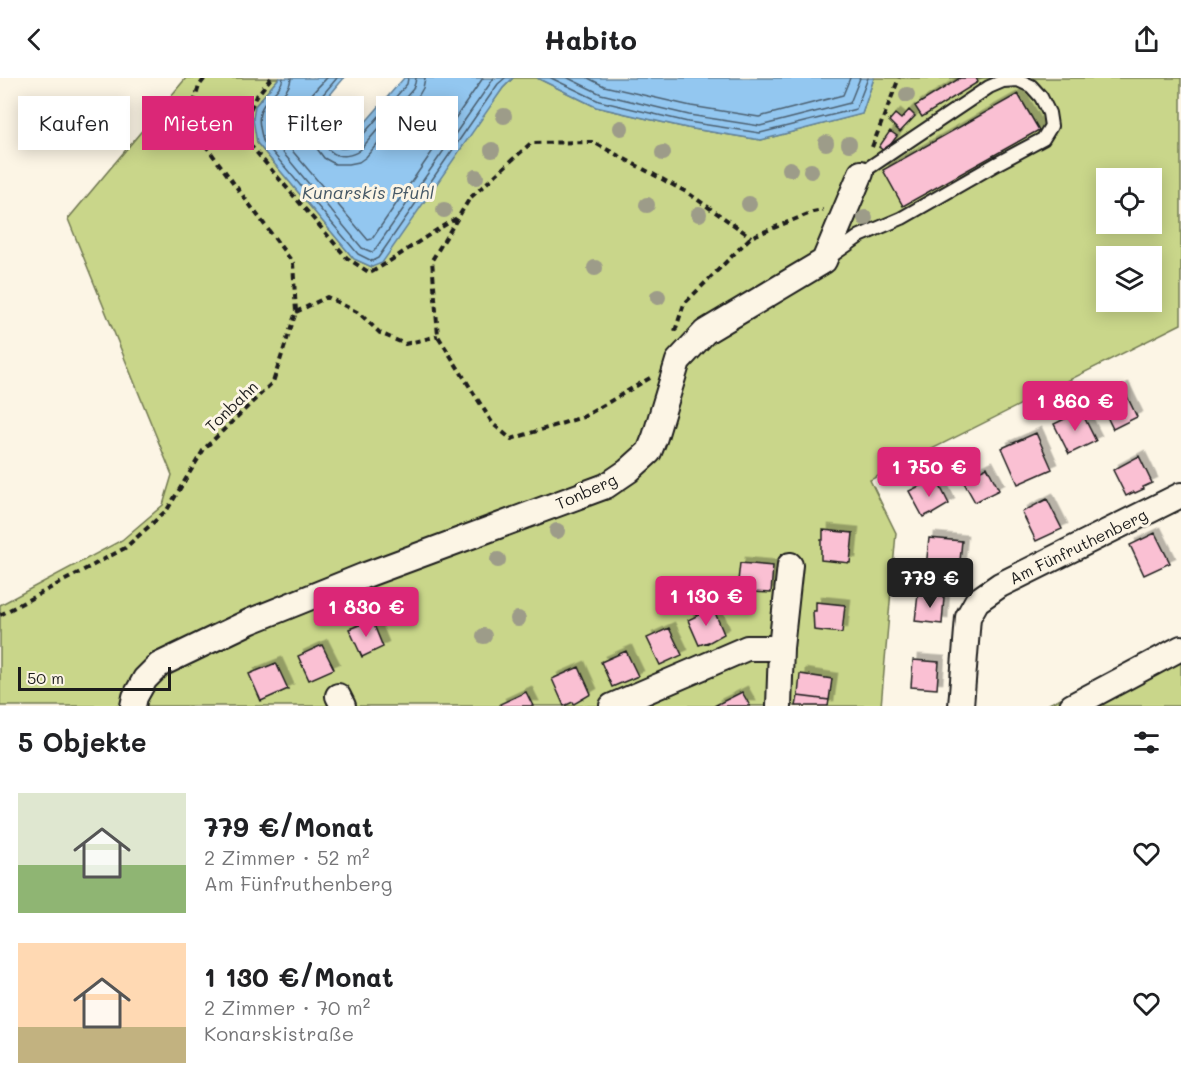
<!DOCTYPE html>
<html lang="de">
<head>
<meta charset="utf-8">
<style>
	body { margin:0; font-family:Mali,sans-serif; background:#f2f2f2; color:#202124; height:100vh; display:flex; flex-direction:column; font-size:22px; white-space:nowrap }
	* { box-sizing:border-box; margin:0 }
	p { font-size:20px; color:#757577 }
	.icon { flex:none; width:33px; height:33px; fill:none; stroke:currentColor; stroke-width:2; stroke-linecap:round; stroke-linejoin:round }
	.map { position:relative; height:628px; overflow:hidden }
	.side { display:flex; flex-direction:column; background:#fff; flex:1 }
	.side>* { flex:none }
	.banner { position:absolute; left:18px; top:18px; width:600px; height:54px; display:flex; gap:12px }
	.buttons { position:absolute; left:1096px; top:90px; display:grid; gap:12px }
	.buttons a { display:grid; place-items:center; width:66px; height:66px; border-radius:0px; background:#fff; box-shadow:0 3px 15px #0003; font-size:30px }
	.scale { position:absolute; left:18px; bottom:15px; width:153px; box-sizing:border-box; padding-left:6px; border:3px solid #1c1c1c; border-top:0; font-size:16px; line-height:21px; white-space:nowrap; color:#1c1c1c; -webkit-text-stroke:4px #fcf5e5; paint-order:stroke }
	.price { position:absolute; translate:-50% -51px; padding:0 14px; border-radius:6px; background:#db2777; color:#fff; font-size:20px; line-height:39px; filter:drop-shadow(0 2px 3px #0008) }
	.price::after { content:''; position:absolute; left:50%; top:36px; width:18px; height:14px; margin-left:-9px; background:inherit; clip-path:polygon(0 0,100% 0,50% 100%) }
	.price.selected { background:#222; color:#fff }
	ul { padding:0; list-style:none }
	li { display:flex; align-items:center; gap:18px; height:150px; padding:0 18px }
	li span { display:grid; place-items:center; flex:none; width:168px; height:120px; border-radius:0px; color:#555 }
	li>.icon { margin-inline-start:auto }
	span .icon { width:72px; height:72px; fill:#fffc; stroke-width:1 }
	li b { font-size:26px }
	h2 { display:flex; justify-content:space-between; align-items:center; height:72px; padding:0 18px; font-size:26px }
	.chip { padding:0 21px; border-radius:0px; background:#fff; box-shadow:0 3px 15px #0003; font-size:21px; line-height:54px }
	.chip.selected { background:#db2777; color:#fff }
	header { display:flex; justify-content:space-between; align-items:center; height:78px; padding:0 18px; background:#fff; font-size:27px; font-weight:800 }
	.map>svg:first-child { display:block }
	.green { fill:#c9d68a; stroke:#727953; stroke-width:1.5; fill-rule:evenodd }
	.water { fill:#93c7f0; stroke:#63839b; stroke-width:1.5 }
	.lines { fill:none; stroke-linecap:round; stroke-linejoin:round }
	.shore { stroke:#4c6071; stroke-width:1.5 }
	.building { fill:#fac0d3; stroke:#1c1c1c; stroke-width:1.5; filter:url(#shadow) }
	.lane-casing { stroke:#1c1c1c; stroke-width:16 }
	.street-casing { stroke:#1c1c1c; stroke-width:28 }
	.path { stroke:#1c1c1c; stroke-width:4; stroke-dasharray:6 4.5; stroke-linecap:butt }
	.lane { stroke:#fcf5e5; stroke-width:12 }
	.street { stroke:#fcf5e5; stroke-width:24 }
	.tree { fill:#9d9c89 }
	.labels { text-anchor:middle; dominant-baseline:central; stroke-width:6; stroke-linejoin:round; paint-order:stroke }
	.street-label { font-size:16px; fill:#1c1c1c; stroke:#fcf5e5 }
	.water-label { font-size:18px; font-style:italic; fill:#465866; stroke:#fcf5e5 }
</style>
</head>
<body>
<header><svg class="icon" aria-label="back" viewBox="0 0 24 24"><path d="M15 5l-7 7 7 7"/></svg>Habito<svg class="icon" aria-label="share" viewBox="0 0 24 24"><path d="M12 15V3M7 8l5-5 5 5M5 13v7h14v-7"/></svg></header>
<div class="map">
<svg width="1181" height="628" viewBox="0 0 1181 628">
	<defs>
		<filter id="shadow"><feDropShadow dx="5.5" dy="-5.5" stdDeviation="0" flood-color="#0004"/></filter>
	</defs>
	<rect width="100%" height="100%" fill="#fcf5e5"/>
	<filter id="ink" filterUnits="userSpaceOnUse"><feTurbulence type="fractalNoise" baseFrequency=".0167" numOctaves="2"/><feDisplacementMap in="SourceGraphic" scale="12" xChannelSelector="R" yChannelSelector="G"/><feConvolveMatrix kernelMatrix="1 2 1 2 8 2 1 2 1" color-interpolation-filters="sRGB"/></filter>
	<g filter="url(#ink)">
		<path class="green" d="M186,0H279L255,28L257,65L354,181L372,189L503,10L513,0H537L596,29L687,50L761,62L862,36L874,0H1181V246L870,402L896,455L881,628H0V527L122,462L163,427L172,397L68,141ZM1107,100H1152V146H1107ZM1107,178H1152V224H1107Z
			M1181,560V628H1045Z"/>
		<path class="water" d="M279,0H344L319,30L321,40L340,64L349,63L404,0H513L503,10L382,185L372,189L354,181L257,65L253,41L255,28Z
			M537,0H874L862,36L761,62L687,50L596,29Z"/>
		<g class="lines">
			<path class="shore" d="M283,0C281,13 265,20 261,32C257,42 261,53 263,63L358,176L372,183L378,180L498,6L505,0
				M291,0C290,16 272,22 268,35C265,43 268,52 270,59L362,170L372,174L374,173L494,0
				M327,0C320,7 309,17 306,26C302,39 322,68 333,75C340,80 353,78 360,72L413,11L415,5L416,0
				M337,0L315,26C313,31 313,35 315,40C317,46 334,68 340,70C345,71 350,69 354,67L407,6L408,0
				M425,0L423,10L419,17L366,79L359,84L349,86H335L324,80L300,48L297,33L298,20L297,17L293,18L276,38L278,56L368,162L372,161L483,0
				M551,0L599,23L688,44L760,55L856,31L868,0
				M568,0L601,16L689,37L760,48L850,25L860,0
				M588,0L604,8L691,28L759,39L843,17L850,0"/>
		</g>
		<path class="building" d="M960,0H976L978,4L922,39L915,28Z
			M1018,16L1039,52L903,128L883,92Z
			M909,32L915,38L900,54L889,43L895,36L901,41Z
			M890,53L897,58L885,74L879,69Z
			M1123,310L1137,339L1113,351L1099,322Z
			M1081,333L1096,363L1069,376L1054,346Z
			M1036,355L1052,391L1018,406L1002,370Z
			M1139,378L1152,405L1143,409L1144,411L1135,415L1134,414L1126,418L1113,392Z
			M987,389L999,412L975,424L962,401Z
			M936,400L949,426L932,436L931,435L923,439L909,413Z
			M1047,421L1062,451L1036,463L1022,434Z
			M823,452L853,455L850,485L821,482V462H823Z
			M1155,455L1170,485L1144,497L1130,467Z
			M929,460L962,463L959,493L926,490Z
			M740,485L773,488L771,515L752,514L751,517L740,516L741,512H737Z
			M918,516L944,519L942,546L915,543Z
			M816,524L845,527L842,555L814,552L813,533H816Z
			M713,530L724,556L708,565V564L699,567L688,542Z
			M372,542L383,569L362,579L349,551Z
			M669,550L682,577L660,587L647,560Z
			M322,567L334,591L309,602L298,578Z
			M626,573L638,598L612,609L601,584Z
			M913,582L939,584L937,611L911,609Z
			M276,585L288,611L261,623L249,596Z
			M579,589L591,616L574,626L573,624L564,628L552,601Z
			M800,596L832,601L829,622L798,618Z
			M526,614L533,628H501L500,626Z
			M742,614L750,628H714Z
			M798,618L829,622L828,628H796Z"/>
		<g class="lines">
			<defs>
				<path id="lane" d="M830,179L860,158L902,140L998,85L1043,61L1051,48L1049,35L1041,19L1031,8L1018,2L1003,3L989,9L861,95"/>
				<path id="street" d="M338,618L343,628
					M133,628L135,619L145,601L159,587L251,543L363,498L606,408L628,393L649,374L655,359L678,283L705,254L824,183L861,95
					M612,628L747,570H781
					M779,628L781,570L790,487
					M961,628L968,539L977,523L1000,507L1181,417
					M1072,628L1181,570"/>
			</defs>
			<use href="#lane" class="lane-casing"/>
			<use href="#street" class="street-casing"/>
			<path class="path" d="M271,0L255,20L247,39L251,68L347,180L370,195C400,178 426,157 457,140
				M872,69L899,0
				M296,234L327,219L359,235L380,255L405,266L438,258
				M675,253L684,226L751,159L813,134L823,132
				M650,300L583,339L511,361L493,346L438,258L432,182L470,120L531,65L593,64L688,115L751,159
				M0,537L125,470L167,432L204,371L273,304L296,234L293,185L206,68L189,40L199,8L205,0"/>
			<use href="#lane" class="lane"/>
			<use href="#street" class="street"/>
		</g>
		<g class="tree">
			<circle cx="907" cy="17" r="8"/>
			<circle cx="504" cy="38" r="8"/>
			<circle cx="621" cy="50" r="8"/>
			<circle cx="826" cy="65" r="8"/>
			<circle cx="849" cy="66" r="8"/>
			<circle cx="492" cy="72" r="8"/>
			<circle cx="663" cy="75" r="8"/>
			<circle cx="790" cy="91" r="8"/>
			<circle cx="811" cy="93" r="8"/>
			<circle cx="476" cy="99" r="8"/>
			<circle cx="749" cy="126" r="8"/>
			<circle cx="647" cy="127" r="8"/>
			<circle cx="444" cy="132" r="8"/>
			<circle cx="699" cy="136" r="8"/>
			<circle cx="865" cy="140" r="8"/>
			<circle cx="595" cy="190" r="8"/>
			<circle cx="658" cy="219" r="8"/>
			<circle cx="557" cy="453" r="8"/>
			<circle cx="498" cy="482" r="8"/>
			<circle cx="518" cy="541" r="8"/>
			<circle cx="484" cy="558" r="8"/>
		</g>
	</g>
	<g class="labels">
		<g class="street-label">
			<text transform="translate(231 328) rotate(-44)">Tonbahn</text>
			<text transform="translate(586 413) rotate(-24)">Tonberg</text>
			<text transform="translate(1078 468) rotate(-26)">Am Fünfruthenberg</text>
		</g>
		<g class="water-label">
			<text x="368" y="114">Kunarskis Pfuhl</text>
		</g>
	</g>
</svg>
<div class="buttons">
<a><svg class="icon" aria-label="locate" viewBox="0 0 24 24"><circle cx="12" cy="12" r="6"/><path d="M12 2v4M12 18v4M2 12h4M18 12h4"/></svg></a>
<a><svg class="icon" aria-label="layers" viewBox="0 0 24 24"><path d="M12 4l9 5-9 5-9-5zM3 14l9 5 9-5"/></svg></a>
</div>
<div class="scale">50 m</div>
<b class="price" style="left:1075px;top:354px">1 860 €</b>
<b class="price" style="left:929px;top:420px">1 750 €</b>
<b class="price selected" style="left:930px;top:531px">779 €</b>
<b class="price" style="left:706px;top:549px">1 130 €</b>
<b class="price" style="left:366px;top:560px">1 830 €</b>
<div class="banner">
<a class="chip">Kaufen</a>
<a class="chip selected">Mieten</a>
<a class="chip">Filter</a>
<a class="chip">Neu</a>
</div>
</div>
<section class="side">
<h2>5 Objekte<svg class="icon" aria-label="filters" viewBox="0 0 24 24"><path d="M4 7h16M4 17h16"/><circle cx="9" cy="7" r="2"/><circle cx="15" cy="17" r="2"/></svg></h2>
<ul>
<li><span style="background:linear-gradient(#dfe7d0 60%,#8fb573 0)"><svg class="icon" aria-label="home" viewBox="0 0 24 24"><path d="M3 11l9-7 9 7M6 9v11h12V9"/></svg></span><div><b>779 €/Monat</b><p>2 Zimmer · 52 m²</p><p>Am Fünfruthenberg</p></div><svg class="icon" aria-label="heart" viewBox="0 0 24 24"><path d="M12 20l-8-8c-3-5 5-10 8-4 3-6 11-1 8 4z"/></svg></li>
<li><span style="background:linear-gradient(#ffd9b3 70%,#c2b280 0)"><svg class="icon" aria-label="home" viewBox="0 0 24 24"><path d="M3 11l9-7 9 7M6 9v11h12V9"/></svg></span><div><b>1 130 €/Monat</b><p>2 Zimmer · 70 m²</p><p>Konarskistraße</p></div><svg class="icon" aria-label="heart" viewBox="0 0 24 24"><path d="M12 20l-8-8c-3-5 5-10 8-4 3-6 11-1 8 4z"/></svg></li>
</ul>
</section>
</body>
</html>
